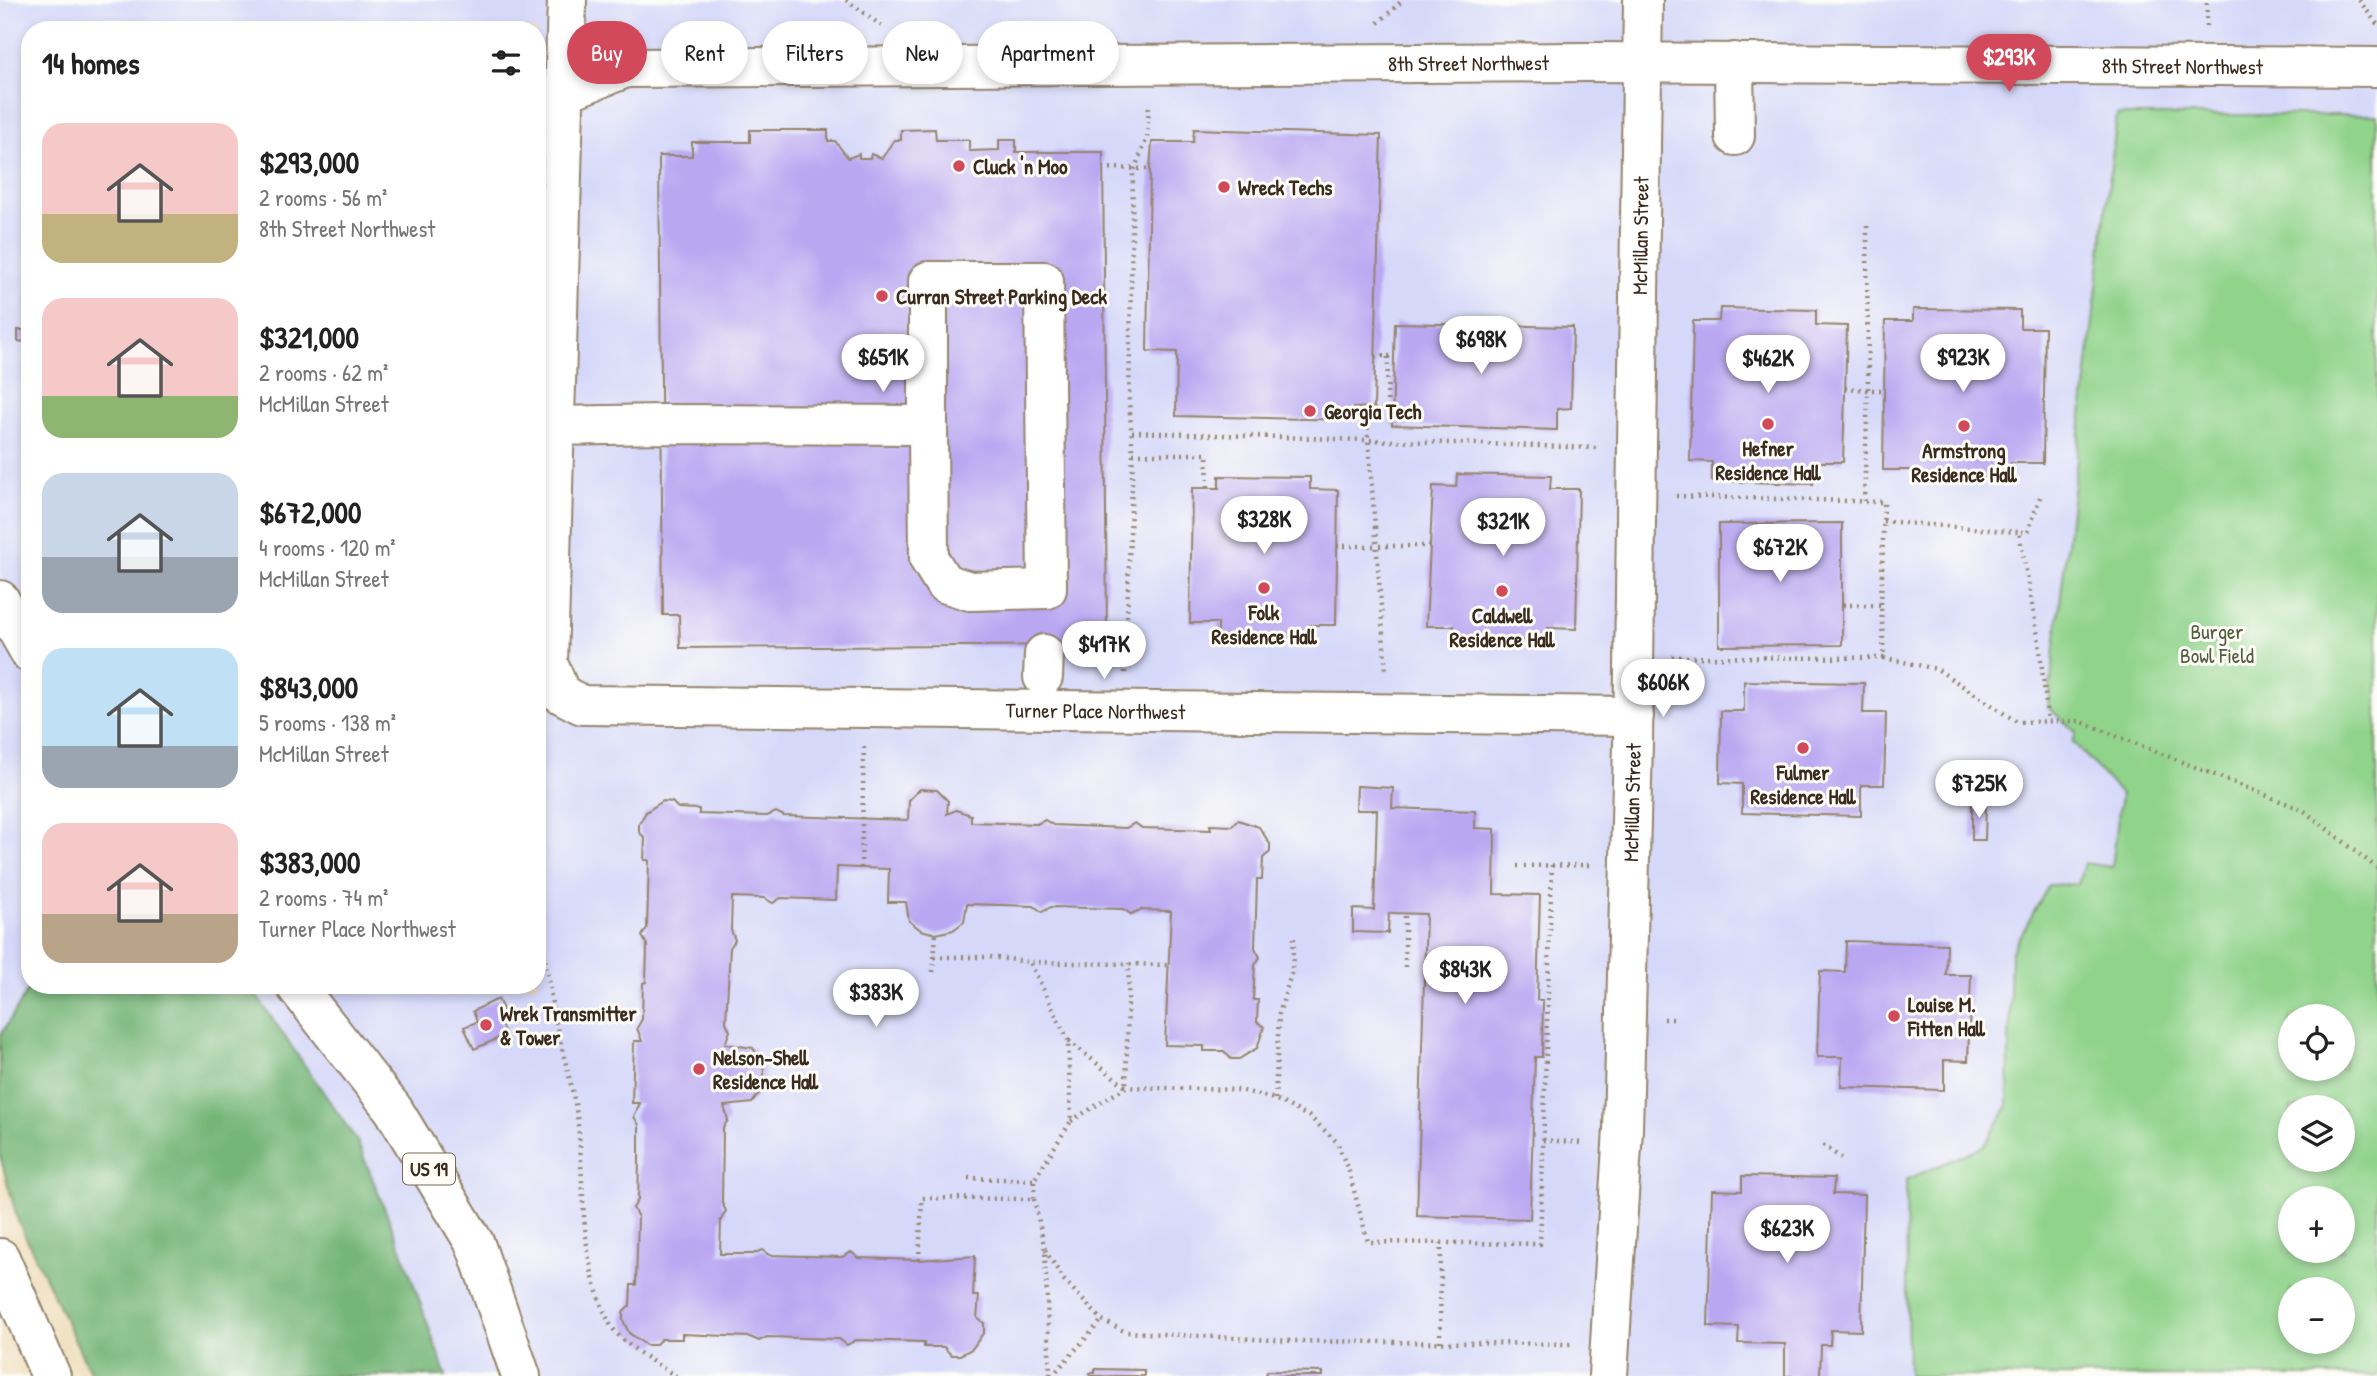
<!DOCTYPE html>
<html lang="en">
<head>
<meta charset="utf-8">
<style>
	body { margin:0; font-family:"Patrick Hand",sans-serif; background:#f6f6f6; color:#222; height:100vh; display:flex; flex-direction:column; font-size:26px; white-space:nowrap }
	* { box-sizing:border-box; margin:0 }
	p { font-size:23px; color:#767676 }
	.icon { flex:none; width:38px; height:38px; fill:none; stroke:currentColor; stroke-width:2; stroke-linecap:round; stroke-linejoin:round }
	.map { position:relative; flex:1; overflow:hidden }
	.panel { position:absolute; left:21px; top:21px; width:525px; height:973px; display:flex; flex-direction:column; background:#fff; border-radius:28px; box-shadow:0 4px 10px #0003 }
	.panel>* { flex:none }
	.hud { position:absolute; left:567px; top:21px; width:665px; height:63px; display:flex; gap:14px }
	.buttons { position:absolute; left:2278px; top:1004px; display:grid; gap:14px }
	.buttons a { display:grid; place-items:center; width:77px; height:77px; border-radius:50%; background:#fff; box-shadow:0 4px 10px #0003; font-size:35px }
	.price { position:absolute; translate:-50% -60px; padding:0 16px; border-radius:24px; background:#fff; color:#222; font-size:23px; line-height:46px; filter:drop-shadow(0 2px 4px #0008) }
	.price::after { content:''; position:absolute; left:50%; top:42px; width:21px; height:16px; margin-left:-10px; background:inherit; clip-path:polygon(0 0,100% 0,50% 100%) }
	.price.active { background:#d1495b; color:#fff }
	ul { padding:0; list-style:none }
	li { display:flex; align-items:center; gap:21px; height:175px; padding:0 21px }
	li span { display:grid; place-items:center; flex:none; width:196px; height:140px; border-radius:21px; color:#555 }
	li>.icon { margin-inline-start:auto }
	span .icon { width:84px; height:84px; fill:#fffc; stroke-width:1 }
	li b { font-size:30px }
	h2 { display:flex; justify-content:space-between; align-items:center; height:84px; padding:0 21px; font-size:30px }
	.chip { padding:0 24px; border-radius:32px; background:#fff; box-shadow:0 4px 10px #0003; font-size:24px; line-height:63px }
	.chip.active { background:#d1495b; color:#fff }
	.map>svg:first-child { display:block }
	.built { fill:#d5d8f9; fill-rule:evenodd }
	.green { fill:#90d38b; stroke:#667e54; stroke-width:2; fill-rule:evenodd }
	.forest { fill:#74b577; stroke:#58704a; stroke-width:2 }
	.building { fill:#b9a7f2 }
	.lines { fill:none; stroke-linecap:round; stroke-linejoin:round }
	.minor-casing { stroke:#94846c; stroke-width:42 }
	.highway-casing { stroke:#94846c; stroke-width:42 }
	.path { stroke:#94846c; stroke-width:4.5; stroke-dasharray:2 5; stroke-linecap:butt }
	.minor { stroke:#fff; stroke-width:38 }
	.highway { stroke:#fff; stroke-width:38 }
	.path-bridge { stroke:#94846c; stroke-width:4.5; stroke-dasharray:2 5; stroke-linecap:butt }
	.poi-dot { fill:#d1495b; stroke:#fdfcf7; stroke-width:2.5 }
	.labels { text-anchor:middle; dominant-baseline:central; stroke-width:6; stroke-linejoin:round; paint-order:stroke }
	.shield { fill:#fdfcf7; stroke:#75695f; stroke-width:2 }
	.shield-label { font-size:19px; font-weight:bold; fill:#3b2a1e }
	.street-label { font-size:21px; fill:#3b2a1e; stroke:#fdfcf7 }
	.poi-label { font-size:21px; font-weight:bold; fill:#3b2a1e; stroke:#fdfcf7; text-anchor:start }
	.park-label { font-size:21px; fill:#545d3f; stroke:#fdfcf7 }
</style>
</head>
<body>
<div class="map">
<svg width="2377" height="1376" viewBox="0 0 2377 1376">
	<rect width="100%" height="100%" fill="#fdfcf7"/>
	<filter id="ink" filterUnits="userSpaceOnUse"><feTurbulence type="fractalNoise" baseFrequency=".0143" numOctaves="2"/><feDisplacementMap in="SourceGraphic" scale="14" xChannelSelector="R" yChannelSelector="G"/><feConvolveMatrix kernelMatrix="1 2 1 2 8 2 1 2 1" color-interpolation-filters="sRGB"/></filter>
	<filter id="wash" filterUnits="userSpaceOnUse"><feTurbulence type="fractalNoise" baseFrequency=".00686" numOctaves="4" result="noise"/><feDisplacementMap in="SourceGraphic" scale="28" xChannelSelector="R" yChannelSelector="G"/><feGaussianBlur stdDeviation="1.57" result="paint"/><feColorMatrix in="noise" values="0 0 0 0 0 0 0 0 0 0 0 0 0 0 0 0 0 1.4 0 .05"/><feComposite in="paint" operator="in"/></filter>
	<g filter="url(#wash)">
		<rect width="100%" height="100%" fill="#eeddba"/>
		<path class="built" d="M0,0H2377V115H2117L2077,732L2073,742L2121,794L2112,868L2084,863L2078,884L2011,952L2009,1105L1984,1146L1906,1180L1908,1376H92L18,1221L0,1156ZM30,30H537V985H30Z"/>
		<path class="green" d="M2117,115H2377V1376H1908L1906,1180L1984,1146L2008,1106L2011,953L2049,885L2078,884L2084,863L2112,867L2121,794L2073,742L2076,732L2048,707ZM2291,1017H2343V1069H2291ZM2291,1108H2343V1160H2291ZM2291,1199H2343V1251H2291ZM2291,1290H2343V1342H2291Z"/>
		<path class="forest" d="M31,985H245L256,995L357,1141L402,1251L446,1376H92L18,1221L0,1156V1036Z"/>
		<g id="blocks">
			<path class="building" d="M935,129L936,140H969V151L999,150V140H1016V152H1103L1107,632H1101L1092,645L680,648L679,615H663L659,156H692V142H750V130H828V141H835L848,158L859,154V158H870L871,154L882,158L894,140H901V130Z
				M1194,129L1381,135L1374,407L1353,408V420L1176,416L1177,352L1147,351L1150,169L1152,142H1193Z
				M26,296H30V394H25L26,342L18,341V330H26Z
				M1720,308L1816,310V325L1847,326L1843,462H1814L1813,484L1712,481V462L1690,461L1693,321H1719Z
				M1913,309L2020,310V328H2045L2043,463H2011V478L1914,476V470H1883L1885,321H1913Z
				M1395,323L1573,327L1571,408L1557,409V430L1392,425Z
				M1457,474L1551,476L1550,489H1579L1576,629L1548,628L1547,641L1454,639V626H1426L1433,486L1456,487Z
				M1219,476L1310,477V489L1338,490L1336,625H1309V637L1218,635V623H1190L1192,488H1219Z
				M1842,523V645L1719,646V524Z
				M1744,681L1864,683L1863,713H1886L1884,785H1861V816L1742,813V784L1720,783L1721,711H1744Z
				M1357,786L1393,788L1392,808L1475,811V828L1495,829L1494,894L1540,895L1537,1000H1543L1542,1057H1535L1530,1219L1417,1216L1426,914L1389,913L1388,933L1353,932V909L1374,910L1377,810H1356Z
				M920,789L937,790L948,801L947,814L956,810L971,815V822L1037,824L1045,820L1053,825L1126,828L1135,823L1142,828L1211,830L1210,825L1232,826L1238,820L1259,827L1270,844V852L1263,858L1262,880H1257L1255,948L1260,957L1255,965L1253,1000H1258L1257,1022L1264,1027L1257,1048L1239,1059H1231L1224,1051H1204V1046L1165,1045L1171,911L1140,910L1131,914L1123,909L1051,907L1042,912L1034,906L967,904L964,922L953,930L936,934L921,930L909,921L906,902H888L889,869L861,868L837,867L836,900L781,898L773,903L764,898L732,897L731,930L735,940L730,948L726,1022L730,1031L725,1044L753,1048L763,1063L764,1075L763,1088L752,1103L724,1106L728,1120L723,1128L722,1203L726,1211L721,1220L720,1254H753L762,1250L769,1255L842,1257L851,1252L859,1258L919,1260L975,1256L973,1296H979L977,1318L984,1323V1332L972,1349L960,1355H951L944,1347H924V1342L856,1340L847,1345L839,1339L767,1337L759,1341L750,1337L682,1334V1339H661L655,1345H646L629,1333L623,1320V1312L630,1306L631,1285H636L638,1217L633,1208L638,1200L639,1162V1125L634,1117L640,1103H632L634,1041H642L637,1028L642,1019L643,983L646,982L647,945L642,936L647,928L649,860H644L645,838L639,832V824L646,812L663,801L672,802L678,808L699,809V814L767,816L776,812L784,816L908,820L909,800Z
				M1972,800H1986L1985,840H1972Z
				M1846,941L1947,944L1946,975H1971L1968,1061L1944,1060V1090L1841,1087L1842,1057H1817L1820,971L1845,972Z
				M498,999L506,1016L498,1019L506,1035L474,1049L464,1027L477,1022L473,1011Z
				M1742,1176L1834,1178L1833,1194L1864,1195L1861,1331L1831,1330L1830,1345H1821L1820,1376H1785V1344L1738,1343L1739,1327L1708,1326L1712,1190L1742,1191Z
				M1095,1369L1144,1370V1376H1090V1373H1095Z
				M1267,1371L1323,1372V1376H1266Z"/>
		</g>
	</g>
	<g filter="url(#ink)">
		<use href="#blocks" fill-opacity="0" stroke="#94846c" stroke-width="2"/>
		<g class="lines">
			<defs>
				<g id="minor">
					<path id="s1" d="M567,0L548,663L561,694L582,705L1634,716"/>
					<path d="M1734,62L1735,136"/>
					<path id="s2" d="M565,92L626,68L1586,62L2377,67"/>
					<path d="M555,426L661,424L928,425L929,559L944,583L970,591L1047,589L1044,281H928V425"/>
					<path d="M1043,677L1044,654"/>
					<path d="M0,1258L51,1376"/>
					<path id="s3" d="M1608,1376L1623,1129L1633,743L1643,0"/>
				</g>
				<path id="highway" d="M0,600L30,653
					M295,985L393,1109L475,1244L521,1376"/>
			</defs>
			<use href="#minor" class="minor-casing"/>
			<use href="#highway" class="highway-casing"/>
			<path class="path" d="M846,0L882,26
				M2359,0L2377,24
				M1378,23L1403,0
				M2206,26L2207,0
				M1867,226L1868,390H1884
				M1388,356H1395
				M1845,388L1868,390L1864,501
				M1132,432L1598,448
				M1133,454H1207L1208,488
				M1676,496L1884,502L1881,605
				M2040,497L2028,532H2019L2039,642L2048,721
				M1883,521L2018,532
				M1375,527L1386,673
				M1337,546H1430
				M1843,605H1881L1884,658L1937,669L2017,722L2079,721L2303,810L2377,868
				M1672,657L1884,658
				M1125,673L1133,454L1129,400L1133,173L1147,138L1149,104
				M1517,866L1589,865
				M861,868L864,747
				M537,876C540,917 544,957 551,997C557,1037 571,1076 577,1116C586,1186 577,1259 610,1324C620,1343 658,1365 676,1376
				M934,957H990L1030,962L1169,965
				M1405,967V913
				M933,972L936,934
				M1664,1019H1678
				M1069,1041L1126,1087L1129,963
				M1275,1099L1279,1014L1292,971L1294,938
				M1071,1121L1126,1087L1240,1090L1275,1099L1310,1117L1337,1142L1349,1172L1368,1242L1540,1244L1552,865
				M1543,1140L1584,1143
				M1823,1145L1841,1158
				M968,1178L1034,1180
				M1034,1199L1045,1250L1050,1376
				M1045,1250L1064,1280L1102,1320L1126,1332L1292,1341L1572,1344
				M919,1260L922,1198L1034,1199V1180L1071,1121L1068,1040L1030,962
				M1440,1342L1441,1243
				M1052,1376L1102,1320"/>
			<use href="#minor" class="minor"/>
			<use href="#highway" class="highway"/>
			<path class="path-bridge" d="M1103,168L1150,169
				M1375,356H1388L1387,409L1366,410L1375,527"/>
		</g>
	</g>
	<g class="poi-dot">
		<circle cx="959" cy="166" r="7"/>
		<circle cx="1224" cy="187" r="7"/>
		<circle cx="882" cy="296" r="7"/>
		<circle cx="1310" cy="411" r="7"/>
		<circle cx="1768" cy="424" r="7"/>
		<circle cx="1964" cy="426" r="7"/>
		<circle cx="1264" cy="588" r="7"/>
		<circle cx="1502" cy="591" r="7"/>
		<circle cx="1803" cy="748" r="7"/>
		<circle cx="1894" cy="1016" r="7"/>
		<circle cx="486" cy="1025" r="7"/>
		<circle cx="699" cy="1069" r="7"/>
	</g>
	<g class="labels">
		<rect class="shield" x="403" y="1153.5" width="52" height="31" rx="5"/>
		<g class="shield-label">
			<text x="429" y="1169">US 19</text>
		</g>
		<g class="street-label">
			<text stroke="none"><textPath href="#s2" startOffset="908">8th Street Northwest</textPath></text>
			<text stroke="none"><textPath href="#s2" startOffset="1622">8th Street Northwest</textPath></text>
			<text stroke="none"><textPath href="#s3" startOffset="1141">McMillan Street</textPath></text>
			<text stroke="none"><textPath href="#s1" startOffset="1234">Turner Place Northwest</textPath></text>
			<text stroke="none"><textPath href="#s3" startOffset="574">McMillan Street</textPath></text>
		</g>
		<g class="poi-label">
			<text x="973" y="166">Cluck 'n Moo</text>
			<text x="1238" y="187">Wreck Techs</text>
			<text x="896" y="296">Curran Street Parking Deck</text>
			<text x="1324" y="411">Georgia Tech</text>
			<text x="1768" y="448" text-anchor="middle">Hefner<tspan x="1768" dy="24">Residence Hall</tspan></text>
			<text x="1964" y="450" text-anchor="middle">Armstrong<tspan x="1964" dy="24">Residence Hall</tspan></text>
			<text x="1264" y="612" text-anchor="middle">Folk<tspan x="1264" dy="24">Residence Hall</tspan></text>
			<text x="1502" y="615" text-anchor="middle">Caldwell<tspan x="1502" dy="24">Residence Hall</tspan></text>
			<text x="1803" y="772" text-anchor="middle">Fulmer<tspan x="1803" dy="24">Residence Hall</tspan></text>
			<text x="1908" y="1004">Louise M.<tspan x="1908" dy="24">Fitten Hall</tspan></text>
			<text x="500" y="1013">Wrek Transmitter<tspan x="500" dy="24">&amp; Tower</tspan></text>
			<text x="713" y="1057">Nelson-Shell<tspan x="713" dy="24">Residence Hall</tspan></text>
		</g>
		<g class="park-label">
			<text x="2217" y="631">Burger<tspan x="2217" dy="24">Bowl Field</tspan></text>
		</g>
	</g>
</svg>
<div class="buttons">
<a><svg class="icon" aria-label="locate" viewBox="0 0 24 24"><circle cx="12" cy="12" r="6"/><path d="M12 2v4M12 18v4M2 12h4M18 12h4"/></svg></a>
<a><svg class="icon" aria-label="layers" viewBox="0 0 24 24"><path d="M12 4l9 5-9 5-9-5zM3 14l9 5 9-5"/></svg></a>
<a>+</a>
<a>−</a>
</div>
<b class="price active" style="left:2009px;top:94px">$293K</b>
<b class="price" style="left:1481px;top:376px">$698K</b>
<b class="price" style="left:883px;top:394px">$651K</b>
<b class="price" style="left:1963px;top:394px">$923K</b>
<b class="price" style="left:1768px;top:395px">$462K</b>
<b class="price" style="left:1264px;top:556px">$328K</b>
<b class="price" style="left:1503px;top:558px">$321K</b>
<b class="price" style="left:1780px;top:584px">$672K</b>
<b class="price" style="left:1104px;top:681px">$417K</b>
<b class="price" style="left:1663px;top:719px">$606K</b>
<b class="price" style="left:1979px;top:820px">$725K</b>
<b class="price" style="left:1465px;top:1006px">$843K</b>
<b class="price" style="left:876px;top:1029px">$383K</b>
<b class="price" style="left:1787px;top:1265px">$623K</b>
<div class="hud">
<a class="chip active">Buy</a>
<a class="chip">Rent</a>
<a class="chip">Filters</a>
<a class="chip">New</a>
<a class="chip">Apartment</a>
</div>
<section class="panel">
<h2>14 homes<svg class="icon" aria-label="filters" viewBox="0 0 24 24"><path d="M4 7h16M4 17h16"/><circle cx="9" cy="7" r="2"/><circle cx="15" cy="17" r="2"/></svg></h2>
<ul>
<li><span style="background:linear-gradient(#f6c9c9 65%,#c2b280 0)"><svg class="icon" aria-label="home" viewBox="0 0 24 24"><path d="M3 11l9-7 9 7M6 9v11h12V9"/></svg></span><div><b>$293,000</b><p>2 rooms · 56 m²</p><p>8th Street Northwest</p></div></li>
<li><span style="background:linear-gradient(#f6c9c9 70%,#8fb573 0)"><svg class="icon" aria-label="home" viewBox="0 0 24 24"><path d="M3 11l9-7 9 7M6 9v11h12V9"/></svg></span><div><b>$321,000</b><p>2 rooms · 62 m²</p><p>McMillan Street</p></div></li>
<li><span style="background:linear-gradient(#c9d6e8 60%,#9aa5b1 0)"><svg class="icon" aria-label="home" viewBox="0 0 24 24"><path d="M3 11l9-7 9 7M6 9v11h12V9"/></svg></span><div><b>$672,000</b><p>4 rooms · 120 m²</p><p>McMillan Street</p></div></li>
<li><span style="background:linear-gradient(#bfe0f5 70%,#9aa5b1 0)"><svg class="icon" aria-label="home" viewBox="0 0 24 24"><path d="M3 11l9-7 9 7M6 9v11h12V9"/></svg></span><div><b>$843,000</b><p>5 rooms · 138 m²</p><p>McMillan Street</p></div></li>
<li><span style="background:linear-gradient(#f6c9c9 65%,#b9a48a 0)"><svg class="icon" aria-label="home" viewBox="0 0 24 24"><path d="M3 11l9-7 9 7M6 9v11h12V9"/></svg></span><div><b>$383,000</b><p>2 rooms · 74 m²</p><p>Turner Place Northwest</p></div></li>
</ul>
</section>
</div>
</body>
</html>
